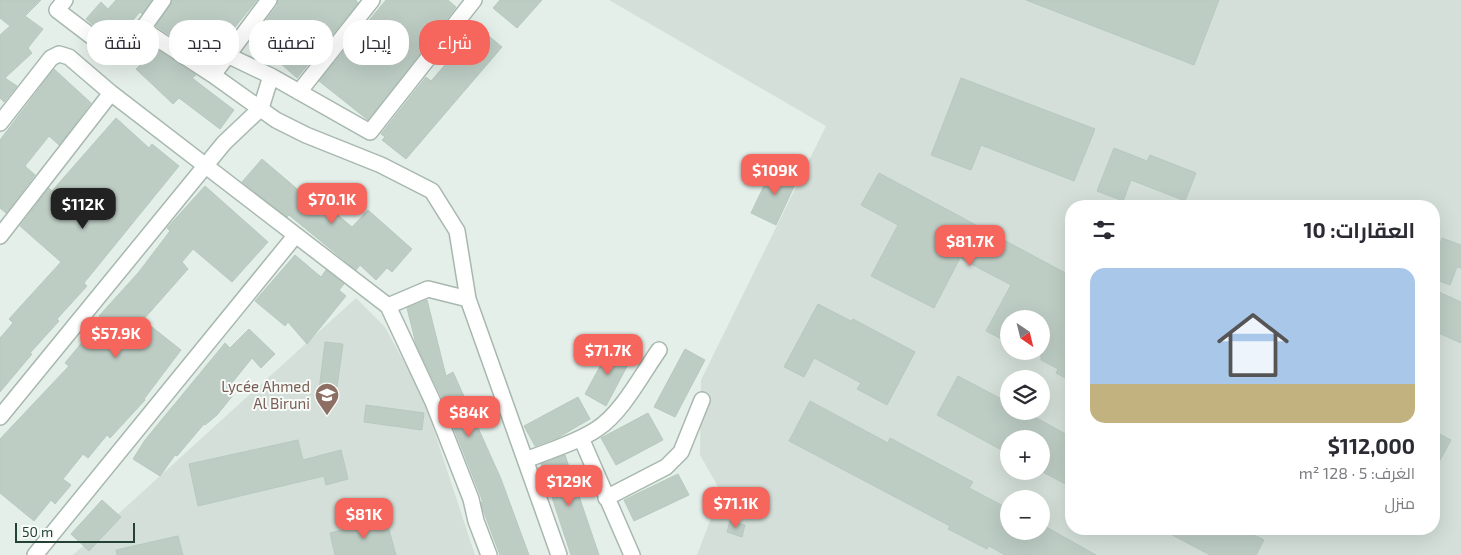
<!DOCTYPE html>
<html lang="ar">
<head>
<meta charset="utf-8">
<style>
	body { margin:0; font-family:"Exo 2",Cairo,sans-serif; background:#f2f2f3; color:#2b2b33; direction:rtl; height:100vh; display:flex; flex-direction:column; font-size:19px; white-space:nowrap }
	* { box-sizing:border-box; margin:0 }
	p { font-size:16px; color:#7c7c81 }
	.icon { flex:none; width:28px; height:28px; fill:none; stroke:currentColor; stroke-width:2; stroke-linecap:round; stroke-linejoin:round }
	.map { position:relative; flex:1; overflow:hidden; direction:ltr }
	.sheet { position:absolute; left:1065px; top:200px; width:375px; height:335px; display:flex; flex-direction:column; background:#fff; border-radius:20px; box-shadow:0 5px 20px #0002; direction:rtl }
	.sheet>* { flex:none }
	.guide { position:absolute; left:15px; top:20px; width:475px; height:45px; direction:rtl; display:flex; gap:10px }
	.needle { width:32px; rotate:145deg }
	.fabs { position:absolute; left:1000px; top:310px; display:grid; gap:10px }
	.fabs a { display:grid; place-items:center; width:50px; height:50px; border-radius:50%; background:#fff; box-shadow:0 5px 20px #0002; font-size:25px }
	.scale { position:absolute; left:15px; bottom:12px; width:120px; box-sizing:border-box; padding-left:5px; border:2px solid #234234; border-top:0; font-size:14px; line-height:18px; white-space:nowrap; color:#234234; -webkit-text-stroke:4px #f7fbf8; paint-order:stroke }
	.price { position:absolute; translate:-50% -42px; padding:0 11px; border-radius:10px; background:#f6665c; color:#fff; font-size:16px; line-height:32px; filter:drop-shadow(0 1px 2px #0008) }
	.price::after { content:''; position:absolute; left:50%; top:30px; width:15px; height:11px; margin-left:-8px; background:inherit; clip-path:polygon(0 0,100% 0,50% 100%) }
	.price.active { background:#222; color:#fff }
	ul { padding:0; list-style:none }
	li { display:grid; align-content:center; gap:10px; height:265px; padding:0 25px }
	li span { display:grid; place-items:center; height:155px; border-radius:15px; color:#555 }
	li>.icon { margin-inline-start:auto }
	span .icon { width:90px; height:90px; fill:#fffc; stroke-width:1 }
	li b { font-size:21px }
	h2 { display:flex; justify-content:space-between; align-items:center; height:60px; padding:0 25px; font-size:21px }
	.chip { padding:0 18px; border-radius:20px; background:#fff; box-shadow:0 5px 20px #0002; font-size:18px; line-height:45px }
	.chip.active { background:#f6665c; color:#fff }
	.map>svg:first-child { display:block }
	.built { fill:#d3dfd8; fill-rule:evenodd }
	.building { fill:#bdcdc4; stroke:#b7c9bf }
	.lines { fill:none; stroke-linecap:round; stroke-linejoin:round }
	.minor-casing { stroke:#a7b8af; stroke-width:18 }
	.minor { stroke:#fff; stroke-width:15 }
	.labels { text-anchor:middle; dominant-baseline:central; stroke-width:4; stroke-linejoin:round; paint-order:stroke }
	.education-label { font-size:15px; fill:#785e54; stroke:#f7fbf8; text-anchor:end }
</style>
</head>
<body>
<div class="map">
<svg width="1461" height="555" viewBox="0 0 1461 555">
	<rect width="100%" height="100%" fill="#e5efe9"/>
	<path class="built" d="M609,0H1461V555H697L721,492L700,455L701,380L826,126ZM1071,206H1434V529H1071ZM1009,319H1041V351H1009ZM1009,379H1041V411H1009ZM1009,439H1041V471H1009ZM1009,499H1041V531H1009Z
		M356,298L385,327L423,397L475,555H73Z"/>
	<path class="building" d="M0,0H41L25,16L43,29L28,48L32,53L5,78L17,86L4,102L0,98V35L10,26L0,18Z
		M116,0H152L142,14L140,12L114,42L86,19L101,2L108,9Z
		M172,0H257L208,60L156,26Z
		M278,0H356L358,3L297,78L271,55L268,58L250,41L277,6Z
		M386,0H448L456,7L368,120L319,81Z
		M500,0H542L517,28L493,8Z
		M1026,0H1219L1194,65Z
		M478,27L502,47L406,159L382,140L385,137L381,134L426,77L431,81Z
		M156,49L196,75L192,78L234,110L220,129L179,98L173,104L136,69Z
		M54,69L91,103L59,145L49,136L25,166L35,175L6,213L0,208V140Z
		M961,78L1095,129L1074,181L981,145L971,170L931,155Z
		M116,118L149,148L152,144L179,166L84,283L87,286L57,319L59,321L30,353L32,354L0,392V338L13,323L9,319L61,262L20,226L49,188L52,191Z
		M1114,148L1147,161L1150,155L1196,173L1185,201L1131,180L1123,201L1097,191Z
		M262,159L323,211L327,206L352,227L368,210L412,249L392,272L387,268L376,280L360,265L356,270L289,215L287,217L242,182Z
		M773,167L798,178L776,225L751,213Z
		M879,173L1071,276V381L1056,373L1058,369L1041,360V319H1009V343L986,331L1011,285L960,258L934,308L871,276L898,225L861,205Z
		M205,186L268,242L232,282L193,249L182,262L188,269L143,320L181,350L144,399L145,400L110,438L107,435L88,458L83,454L63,479L71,485L55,504L51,500L34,521L0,493V439L69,366L65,363L102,318L99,316L138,273L170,231L167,228Z
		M1442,238L1461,245V268L1457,267L1450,285L1434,279V261Z
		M295,255L321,277L326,270L344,284L339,290L346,296L307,344L288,322L285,326L255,301Z
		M1439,292L1461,302V343L1434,331V303Z
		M427,300L446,376L453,372L501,479L529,555H500L483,510L481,502H483L442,398L416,344L407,308Z
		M818,304L851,321L853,319L915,352L887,405L857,389L861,383L814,358L804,377L784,367Z
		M249,329L275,354L261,368L252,358L227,389L234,394L217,415L205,425L204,424L177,456L175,455L160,476L133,459L145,440L225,343L230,348Z
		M325,342L343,344L335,401L318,399Z
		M611,346L632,357L606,406L585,394Z
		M685,349L705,360L675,417L654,407Z
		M958,376L1009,403V411H1024L1071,437V487L1041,471V439H1009V454L937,415Z
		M578,397L590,419L559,437L535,446L524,426Z
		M810,401L888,443L890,438L973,482L969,488L1009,509V531H1041V524L1096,555H1005L989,546L987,549L948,529L950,526L789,441Z
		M366,405L424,413L422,430L364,422Z
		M648,413L663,440L616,465L601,438Z
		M1434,431L1451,440L1434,471Z
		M298,440L303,460L341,450L348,479L326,485L324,476L198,506L189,464Z
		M565,455L599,555H571L541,464Z
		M678,474L689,495L634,521L624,500Z
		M102,500L121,517L89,551L71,534Z
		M386,519L396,555H335L330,533Z
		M730,521L745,525L742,537L727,532Z
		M1161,529H1243L1264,540L1256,555H1210Z
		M178,536L183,555H117L116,550Z"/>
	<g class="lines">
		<defs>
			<path id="minor" d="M65,0L57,10L112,52L126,49L131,45L163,0
				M141,28L213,75L276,120L306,135L381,165L432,191L457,231L468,299
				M227,55L271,76L370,132L474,0
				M213,75L269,0
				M299,92L372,0
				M0,123L51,58L59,54L69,57L111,93L388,306L433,402L471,499L476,521L489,555
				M0,236L111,93
				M388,306L428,289L468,299L559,555
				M0,417L224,143L261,108L271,76
				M581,438L632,555
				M526,460C550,450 576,443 597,429C622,413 642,374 659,350
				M606,498L666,467L681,452L702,400
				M35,555L295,236"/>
		</defs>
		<use href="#minor" class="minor-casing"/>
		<use href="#minor" class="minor"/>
	</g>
	<defs>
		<symbol id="school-pin" viewBox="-11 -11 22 30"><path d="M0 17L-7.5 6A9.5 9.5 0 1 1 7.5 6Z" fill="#8d6e63" stroke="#f7fbf8"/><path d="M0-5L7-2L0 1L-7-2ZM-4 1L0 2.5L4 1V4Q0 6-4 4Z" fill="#fff"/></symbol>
	</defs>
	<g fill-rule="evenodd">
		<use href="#school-pin" x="313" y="381" width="28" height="38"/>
	</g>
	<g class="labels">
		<g class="education-label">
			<text x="310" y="386">Lycée Ahmed<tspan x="310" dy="17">Al Biruni</tspan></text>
		</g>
	</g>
</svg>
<div class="fabs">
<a><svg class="needle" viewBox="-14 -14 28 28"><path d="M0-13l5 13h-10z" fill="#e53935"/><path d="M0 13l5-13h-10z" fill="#7c7c81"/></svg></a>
<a><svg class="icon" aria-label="layers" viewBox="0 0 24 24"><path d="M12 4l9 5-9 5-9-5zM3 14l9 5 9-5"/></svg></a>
<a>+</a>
<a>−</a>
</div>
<div class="scale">50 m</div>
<b class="price" style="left:775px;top:196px">$109K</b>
<b class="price" style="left:332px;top:225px">$70.1K</b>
<b class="price active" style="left:83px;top:230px">$112K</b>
<b class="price" style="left:970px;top:267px">$81.7K</b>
<b class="price" style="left:116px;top:359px">$57.9K</b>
<b class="price" style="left:608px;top:376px">$71.7K</b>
<b class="price" style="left:469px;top:438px">$84K</b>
<b class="price" style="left:569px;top:507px">$129K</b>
<b class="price" style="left:736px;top:529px">$71.1K</b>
<b class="price" style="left:364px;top:540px">$81K</b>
<div class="guide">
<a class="chip active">شراء</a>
<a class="chip">إيجار</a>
<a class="chip">تصفية</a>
<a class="chip">جديد</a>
<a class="chip">شقة</a>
</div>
<section class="sheet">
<h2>العقارات: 10<svg class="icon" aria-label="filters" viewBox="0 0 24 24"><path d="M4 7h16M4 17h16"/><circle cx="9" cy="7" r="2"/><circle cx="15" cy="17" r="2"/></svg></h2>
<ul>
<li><span style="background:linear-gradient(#a9c7e8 75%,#c2b280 0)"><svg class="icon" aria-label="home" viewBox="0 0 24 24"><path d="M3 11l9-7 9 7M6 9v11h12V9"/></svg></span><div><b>$112,000</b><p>الغرف: 5 · 128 m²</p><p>منزل</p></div></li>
</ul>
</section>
</div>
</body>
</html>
